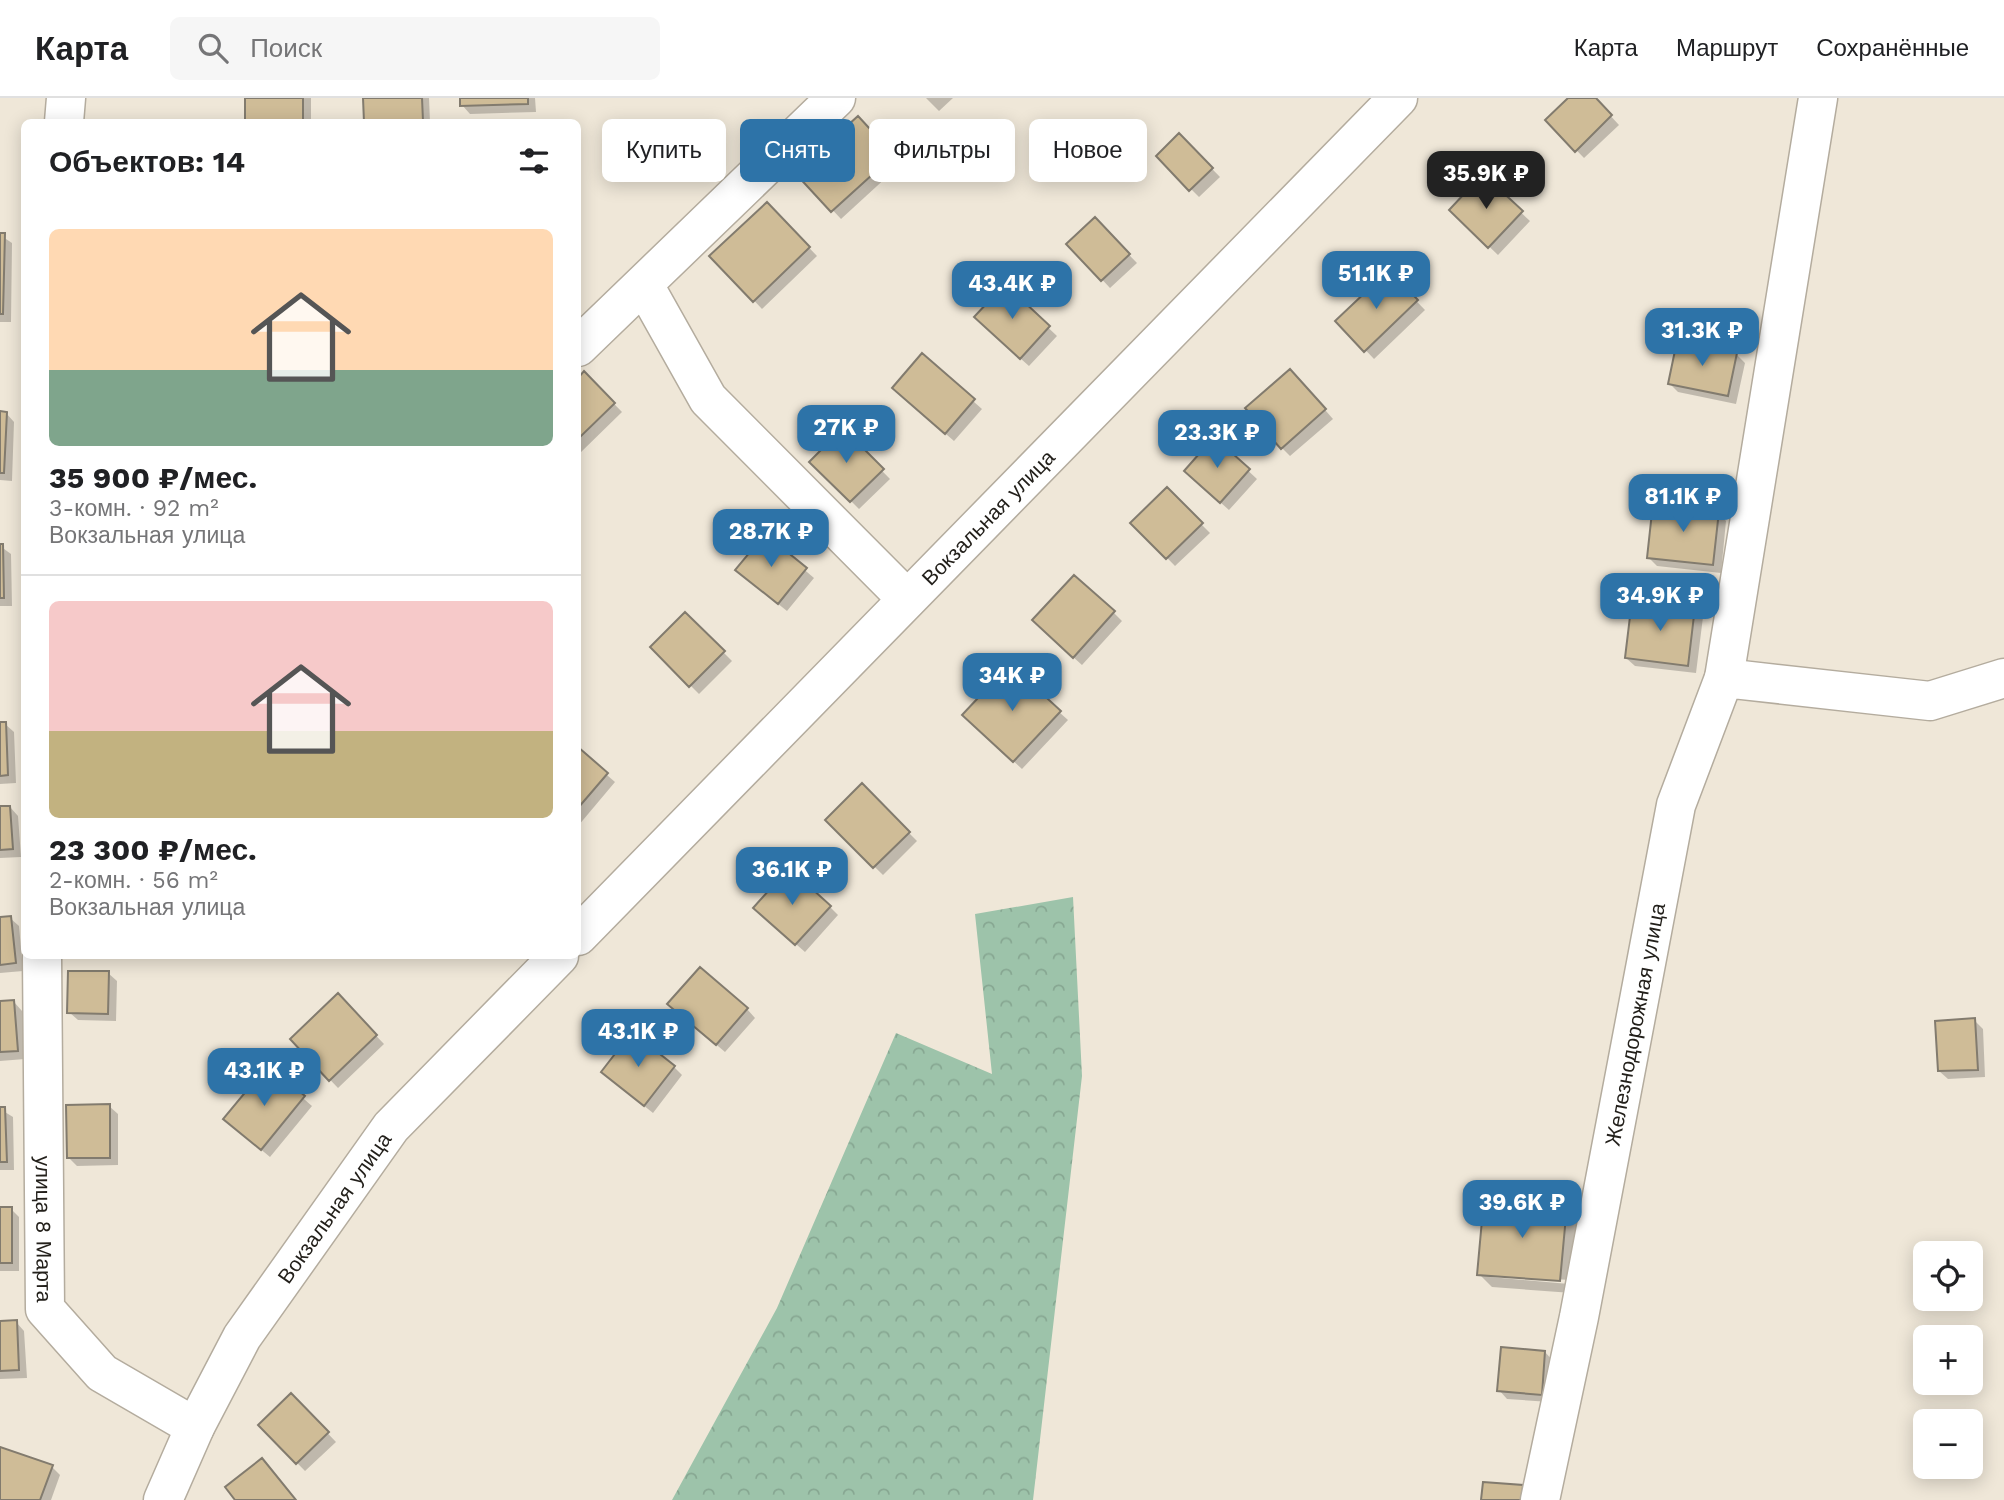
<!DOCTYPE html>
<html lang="ru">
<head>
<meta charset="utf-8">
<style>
	body { margin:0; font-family:"Work Sans",sans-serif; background:#f6f6f6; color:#202124; height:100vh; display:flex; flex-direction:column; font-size:26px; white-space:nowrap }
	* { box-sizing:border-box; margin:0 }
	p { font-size:23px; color:#757577 }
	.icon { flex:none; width:38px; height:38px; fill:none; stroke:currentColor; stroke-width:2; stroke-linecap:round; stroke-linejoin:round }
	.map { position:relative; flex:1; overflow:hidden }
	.details { position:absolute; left:21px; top:21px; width:560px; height:840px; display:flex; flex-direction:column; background:#fff; border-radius:10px; box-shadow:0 4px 18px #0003 }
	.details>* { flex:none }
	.guide { position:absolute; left:602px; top:21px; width:665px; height:63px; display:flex; gap:14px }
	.tools { position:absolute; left:1913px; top:1143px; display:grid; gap:14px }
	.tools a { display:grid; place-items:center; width:70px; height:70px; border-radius:10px; background:#fff; box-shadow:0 4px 18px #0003; font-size:35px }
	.price { position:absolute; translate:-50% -60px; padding:0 16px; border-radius:14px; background:#2d73a8; color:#fff; font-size:23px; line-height:46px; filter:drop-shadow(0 2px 4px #0008) }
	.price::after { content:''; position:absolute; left:50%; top:42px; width:21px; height:16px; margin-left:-10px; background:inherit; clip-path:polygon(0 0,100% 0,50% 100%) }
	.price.current { background:#222; color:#fff }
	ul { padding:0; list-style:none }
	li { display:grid; align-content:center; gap:14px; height:371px; padding:0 28px }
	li+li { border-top:2px solid #e0e0e0 }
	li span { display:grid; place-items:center; height:217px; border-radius:10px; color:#555 }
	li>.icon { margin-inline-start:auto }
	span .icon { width:126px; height:126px; fill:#fffc; stroke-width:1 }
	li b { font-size:30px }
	h2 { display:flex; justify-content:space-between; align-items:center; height:84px; padding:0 28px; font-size:30px }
	.pill { padding:0 24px; border-radius:10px; background:#fff; box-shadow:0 4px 18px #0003; font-size:24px; line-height:63px }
	.pill.current { background:#2d73a8; color:#fff }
	header { display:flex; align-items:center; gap:42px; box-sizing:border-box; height:98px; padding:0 35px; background:#fff; border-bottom:2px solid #e0e0e0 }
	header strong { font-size:33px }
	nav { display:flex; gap:38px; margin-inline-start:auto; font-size:24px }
	.search { width:490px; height:63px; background:#f6f6f6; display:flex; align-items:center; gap:18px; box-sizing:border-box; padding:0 24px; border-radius:10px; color:#757577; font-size:26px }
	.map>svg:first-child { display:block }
	.forest { fill:url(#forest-crowns) }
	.shadow { fill:#0003; fill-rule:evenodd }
	.building { fill:#cfbc97; stroke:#827b6e; stroke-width:2 }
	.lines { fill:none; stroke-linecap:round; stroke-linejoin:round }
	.minor-casing { stroke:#b4ac9e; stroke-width:41 }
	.minor { stroke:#fff; stroke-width:38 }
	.labels { text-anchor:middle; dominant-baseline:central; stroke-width:7; stroke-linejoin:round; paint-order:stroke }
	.street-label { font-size:21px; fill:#23201b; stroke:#fff }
</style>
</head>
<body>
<header>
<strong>Карта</strong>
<div class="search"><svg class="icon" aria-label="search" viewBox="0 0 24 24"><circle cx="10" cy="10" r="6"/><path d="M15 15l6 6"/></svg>Поиск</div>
<nav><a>Карта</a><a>Маршрут</a><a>Сохранённые</a></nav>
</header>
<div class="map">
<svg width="2004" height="1402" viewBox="0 0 2004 1402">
	<defs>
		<pattern id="forest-crowns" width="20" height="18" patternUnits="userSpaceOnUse" patternTransform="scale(1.75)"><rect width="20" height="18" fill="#9dc3aa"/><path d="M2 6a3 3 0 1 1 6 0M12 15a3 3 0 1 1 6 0" fill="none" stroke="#87a792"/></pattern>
	</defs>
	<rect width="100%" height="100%" fill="#efe7d8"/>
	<path class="forest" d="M1073,799L1082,978L1033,1402H672L777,1210L896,935L992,976L975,816Z"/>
	<path class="shadow" d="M247,0H311V24H248Z
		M365,0H429L430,24H366Z
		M461,0H535L536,14L470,16L462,7Z
		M926,0H953L939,13Z
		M1570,0H1594L1619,27L1584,60L1547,22Z
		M866,29L901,66L841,121L798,75Z
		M1179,37L1220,79L1199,99L1158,58Z
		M1483,79L1530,123L1498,157L1451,112Z
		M767,106L817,158L762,211L712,158Z
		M1095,122L1137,165L1110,190L1069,146Z
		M0,137L12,145L11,224H0Z
		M1389,175L1425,212L1374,261L1338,223Z
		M1005,189L1057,238L1029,268L984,228Z
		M1736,256L1745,265L1736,306L1678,294L1670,286Z
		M922,258L982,311L954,343L902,298Z
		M584,275L622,314L578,357V282Z
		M1298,281L1333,321L1290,358L1282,350Z
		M0,315H6L14,324L12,383L0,382Z
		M843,333L890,381L859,411L812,364Z
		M1214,341L1257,381L1229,412L1194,381Z
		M1167,392L1210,435L1175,468L1133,425Z
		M1718,414L1726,423L1721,475L1657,468L1649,460Z
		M765,438L814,480L787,513L746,480Z
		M0,448L11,456L12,508H0Z
		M1694,511L1703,519L1696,575L1635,568L1626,560Z
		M1113,514L1122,523L1082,567L1042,531Z
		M685,516L732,563L699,596L652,549Z
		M1059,614L1068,622L1022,671L973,626Z
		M0,626H5L14,634L16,685L0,686Z
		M578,652L615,684L578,728Z
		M862,688L917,743L883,777L827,722Z
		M10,709L18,718L21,759L0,760V710Z
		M830,809L838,817L805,854L764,818Z
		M10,820L19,828L23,873L0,875V821Z
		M108,875L117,883L116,923L78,922L69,914Z
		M338,898L384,946L338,990L292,942Z
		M14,904L22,913L25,961L0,963V905Z
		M747,911L755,920L725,954L678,914Z
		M1974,922L1983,931L1985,979L1948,981L1939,973Z
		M674,969L682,977L653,1015L612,982Z
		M268,970L312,1008L270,1059L234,1029Z
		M109,1008L118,1016V1067L77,1068L68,1059Z
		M0,1011L13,1019L14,1072H0Z
		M1566,1109L1579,1122L1572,1195L1492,1189L1479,1176ZM1490,1176L1569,1182V1186L1490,1179Z
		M0,1111H11L19,1119V1173H0Z
		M16,1224L24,1233L27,1280L0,1281V1225Z
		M1545,1254L1553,1263L1550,1304L1507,1301L1499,1292Z
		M291,1297L336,1344L305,1373L260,1327Z
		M0,1351L52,1369L60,1377L51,1402H0Z"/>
	<path class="building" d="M245,0H303V24H245Z
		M363,0H422L423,23L364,24Z
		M460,0H528V6L460,8Z
		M1568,0H1596L1612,17L1575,54L1545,22Z
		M858,18L894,57L831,114L795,75Z
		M1179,35L1213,70L1189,93L1156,58Z
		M1483,76L1523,113L1488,150L1449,112Z
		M767,104L810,149L753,204L709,158Z
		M1095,119L1130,156L1101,183L1066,146Z
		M0,135H5L3,216H0Z
		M1389,172L1418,202L1364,254L1335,223Z
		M1005,186L1050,228L1020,261L974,219Z
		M1677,243L1737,255L1728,298L1668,286Z
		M922,255L975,301L945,336L892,290Z
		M1290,271L1326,311L1281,351L1245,310Z
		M584,273L615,305L578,341V280Z
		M0,313L7,314L4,375H0Z
		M843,330L884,371L850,404L809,364Z
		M1214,339L1250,371L1220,405L1184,373Z
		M1167,389L1203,425L1166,461L1130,425Z
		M1653,405L1719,413L1713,467L1647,460Z
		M765,436L807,470L778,506L735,472Z
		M0,446H3L4,500H0Z
		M1074,477L1115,513L1073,560L1032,522Z
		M1632,502L1695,509L1688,568L1625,560Z
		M685,514L725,553L689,589L650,549Z
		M1010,566L1061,613L1013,664L962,617Z
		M0,624H6L8,677L0,678Z
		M578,649L608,675L578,710Z
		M862,685L910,734L873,770L825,722Z
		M0,708H10L13,751L0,752Z
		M789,770L831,808L795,847L753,810Z
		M11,818L16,865L0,867V819Z
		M700,869L748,910L716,947L667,906Z
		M68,873H109L108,916L67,915Z
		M338,895L377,937L329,983L290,941Z
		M14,902L18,953L0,954V903Z
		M1975,920L1978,972L1938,973L1935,923Z
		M632,934L675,968L644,1008L601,974Z
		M268,967L305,998L261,1052L223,1021Z
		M110,1006V1060H67L66,1007Z
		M0,1009H5L7,1064H0Z
		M1484,1100L1567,1107L1560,1183L1477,1177Z
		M0,1109H12V1165H0Z
		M17,1222L19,1272L0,1273V1223Z
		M1501,1249L1545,1253L1542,1297L1497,1293Z
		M291,1295L329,1334L296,1366L258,1327Z
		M0,1349L53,1367L40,1402H0Z
		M262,1360L296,1402H235L225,1389Z
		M1483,1384L1523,1387L1522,1402H1481Z"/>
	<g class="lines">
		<defs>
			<g id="minor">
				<path d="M64,24L66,0"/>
				<path d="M644,187L708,301L907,501"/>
				<path d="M578,249L836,0"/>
				<path d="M1724,580L1818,0"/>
				<path id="s1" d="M578,838L1398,0"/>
				<path id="s2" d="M42,858L45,1211L102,1275L195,1329"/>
				<path id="s3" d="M163,1402L195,1329L242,1239L391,1029L559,858"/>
				<path id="s4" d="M1540,1402L1579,1219L1676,707L1724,580L1930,603L2004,580"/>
			</g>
		</defs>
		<use href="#minor" class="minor-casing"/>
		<use href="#minor" class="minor"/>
	</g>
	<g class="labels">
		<g class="street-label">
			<text stroke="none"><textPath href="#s1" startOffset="586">Вокзальная улица</textPath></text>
			<text stroke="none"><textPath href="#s4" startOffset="485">Железнодорожная улица</textPath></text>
			<text stroke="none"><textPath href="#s3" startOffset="340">Вокзальная улица</textPath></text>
			<text stroke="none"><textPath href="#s2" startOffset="273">улица 8 Марта</textPath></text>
		</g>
	</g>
</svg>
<div class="tools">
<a><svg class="icon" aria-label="locate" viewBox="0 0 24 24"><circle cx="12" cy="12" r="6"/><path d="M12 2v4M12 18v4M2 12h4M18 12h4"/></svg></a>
<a>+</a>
<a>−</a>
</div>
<b class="price current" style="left:1486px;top:113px">35.9K ₽</b>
<b class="price" style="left:1376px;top:213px">51.1K ₽</b>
<b class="price" style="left:1012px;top:223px">43.4K ₽</b>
<b class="price" style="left:1702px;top:270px">31.3K ₽</b>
<b class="price" style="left:846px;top:367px">27K ₽</b>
<b class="price" style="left:1217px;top:372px">23.3K ₽</b>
<b class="price" style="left:1683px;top:436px">81.1K ₽</b>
<b class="price" style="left:771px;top:471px">28.7K ₽</b>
<b class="price" style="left:1660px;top:535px">34.9K ₽</b>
<b class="price" style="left:1012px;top:615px">34K ₽</b>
<b class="price" style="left:792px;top:809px">36.1K ₽</b>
<b class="price" style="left:638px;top:971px">43.1K ₽</b>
<b class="price" style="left:264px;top:1010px">43.1K ₽</b>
<b class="price" style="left:1522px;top:1142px">39.6K ₽</b>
<div class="guide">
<a class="pill">Купить</a>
<a class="pill current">Снять</a>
<a class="pill">Фильтры</a>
<a class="pill">Новое</a>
</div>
<section class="details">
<h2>Объектов: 14<svg class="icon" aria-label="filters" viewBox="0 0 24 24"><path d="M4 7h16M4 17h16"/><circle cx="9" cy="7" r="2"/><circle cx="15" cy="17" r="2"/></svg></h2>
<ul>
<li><span style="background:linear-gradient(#ffd9b3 65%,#7fa58c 0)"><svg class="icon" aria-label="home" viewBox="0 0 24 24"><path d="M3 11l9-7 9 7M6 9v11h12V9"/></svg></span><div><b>35 900 ₽/мес.</b><p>3-комн. · 92 m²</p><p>Вокзальная улица</p></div></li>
<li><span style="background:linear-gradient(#f6c9c9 60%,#c2b280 0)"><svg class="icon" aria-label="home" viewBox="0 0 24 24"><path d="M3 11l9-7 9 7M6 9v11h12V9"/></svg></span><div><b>23 300 ₽/мес.</b><p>2-комн. · 56 m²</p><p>Вокзальная улица</p></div></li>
</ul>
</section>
</div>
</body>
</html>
